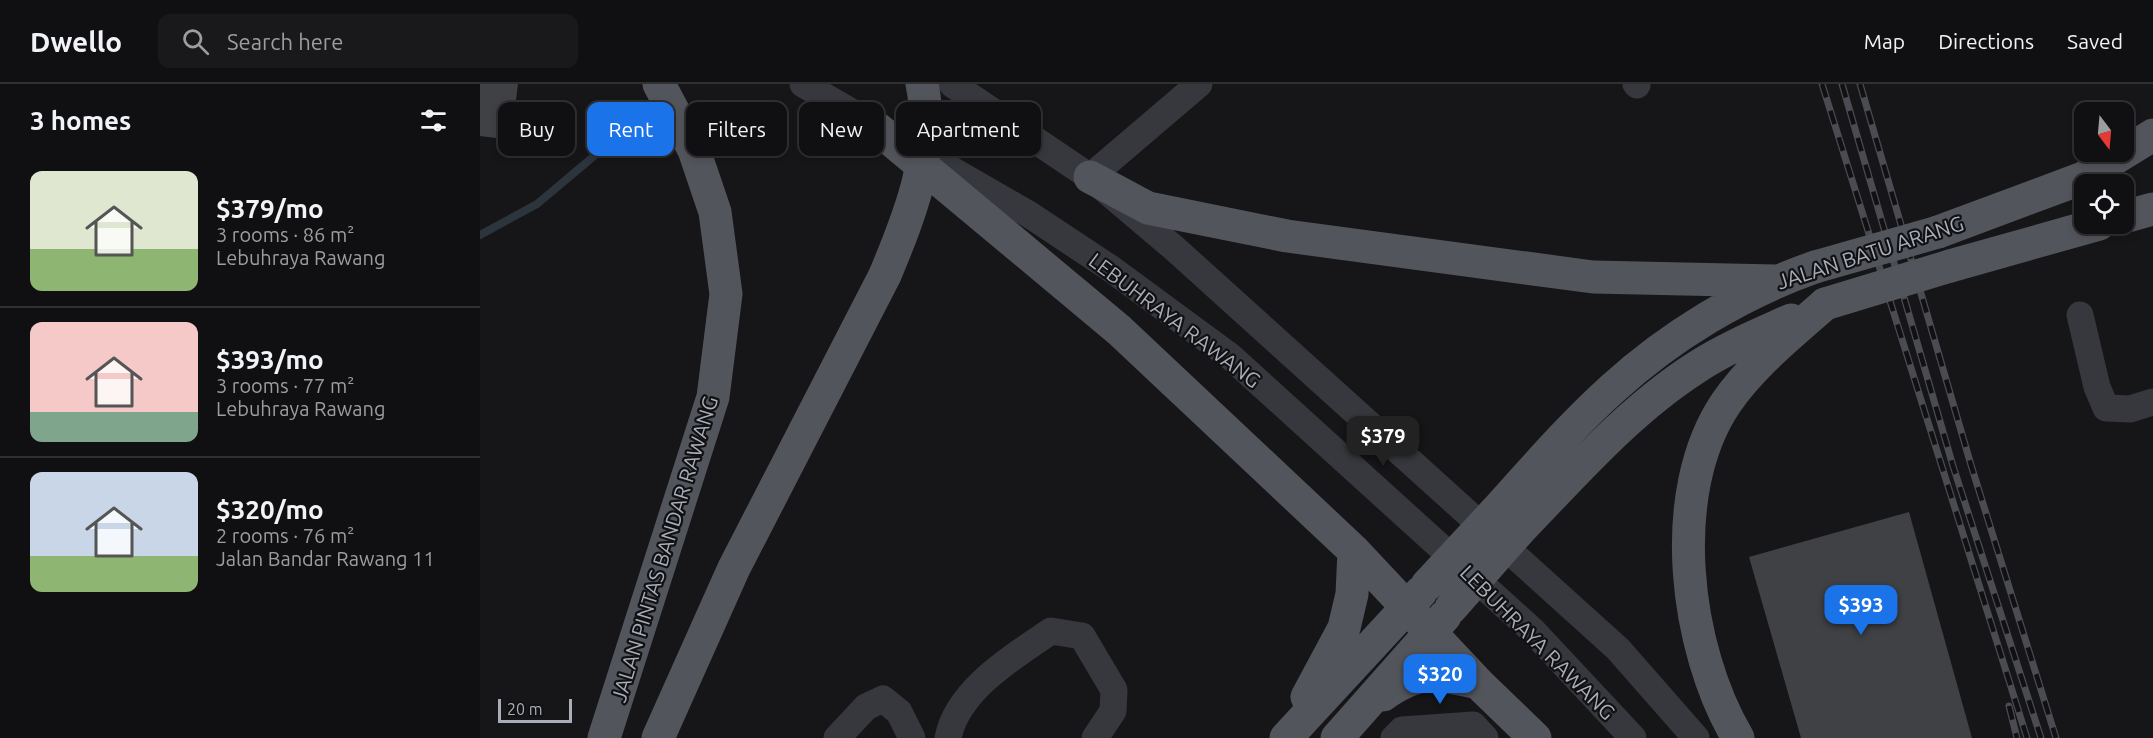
<!DOCTYPE html>
<html lang="en">
<head>
<meta charset="utf-8">
<style>
	body { margin:0; font-family:Ubuntu,sans-serif; background:#19191b; color:#f1f3f6; height:100vh; display:flex; flex-direction:column; font-size:22px; white-space:nowrap }
	* { box-sizing:border-box; margin:0 }
	p { font-size:20px; color:#9c9d9f }
	.icon { flex:none; width:33px; height:33px; fill:none; stroke:currentColor; stroke-width:2; stroke-linecap:round; stroke-linejoin:round }
	.map { position:relative; flex:1; overflow:hidden }
	.details { display:flex; flex-direction:column; background:#101012; width:480px }
	.details>* { flex:none }
	.top-card { position:absolute; left:18px; top:18px; width:570px; height:54px; display:flex; gap:12px }
	.needle { width:39px; rotate:164deg }
	.fabs { position:absolute; left:1594px; top:18px; display:grid; gap:12px }
	.fabs a { display:grid; place-items:center; width:60px; height:60px; border-radius:12px; background:#101012; box-shadow:0 3px 9px #0003,0 0 0 2px #303032; font-size:30px }
	.scale { position:absolute; left:18px; bottom:15px; width:74px; box-sizing:border-box; padding-left:6px; border:3px solid #a8adb8; border-top:0; font-size:16px; line-height:21px; white-space:nowrap; color:#a8adb8; -webkit-text-stroke:4px #111113; paint-order:stroke }
	.price { position:absolute; translate:-50% -51px; padding:0 14px; border-radius:12px; background:#1a73e8; color:#fff; font-size:20px; line-height:39px; filter:drop-shadow(0 2px 3px #0008) }
	.price::after { content:''; position:absolute; left:50%; top:36px; width:18px; height:14px; margin-left:-9px; background:inherit; clip-path:polygon(0 0,100% 0,50% 100%) }
	.price.selected { background:#222; color:#fff }
	ul { padding:0; list-style:none }
	li { display:flex; align-items:center; gap:18px; height:150px; padding:0 30px }
	li+li { border-top:2px solid #303032 }
	li span { display:grid; place-items:center; flex:none; width:168px; height:120px; border-radius:12px; color:#555 }
	li>.icon { margin-inline-start:auto }
	span .icon { width:72px; height:72px; fill:#fffc; stroke-width:1 }
	li b { font-size:26px }
	h2 { display:flex; justify-content:space-between; align-items:center; height:72px; padding:0 30px; font-size:26px }
	.tag { padding:0 21px; border-radius:12px; background:#101012; box-shadow:0 3px 9px #0003,0 0 0 2px #303032; font-size:21px; line-height:54px }
	.tag.selected { background:#1a73e8; color:#fff }
	header { display:flex; align-items:center; gap:36px; box-sizing:border-box; height:84px; padding:0 30px; background:#101012; border-bottom:2px solid #303032 }
	header strong { font-size:28px }
	nav { display:flex; gap:33px; margin-inline-start:auto; font-size:21px }
	.search { width:420px; height:54px; background:#19191b; display:flex; align-items:center; gap:15px; box-sizing:border-box; padding:0 21px; border-radius:12px; color:#9c9d9f; font-size:22px }
	main { display:flex; flex:1; min-height:0 }
	.map>svg:first-child { display:block }
	.lines { fill:none; stroke-linecap:round; stroke-linejoin:round }
	.stream { stroke:#2c353c; stroke-width:8 }
	.building { fill:#404145 }
	.minor { stroke:#37383d; stroke-width:27 }
	.major { stroke:#53555c; stroke-width:33 }
	.rail-casing { stroke:#4a4c52; stroke-width:7 }
	.rail { stroke:#111113; stroke-width:4.5; stroke-dasharray:14; stroke-linecap:butt }
	.major-bridge { stroke:#53555c; stroke-width:33 }
	.labels { text-anchor:middle; dominant-baseline:central; stroke-width:4.5; stroke-linejoin:round; paint-order:stroke }
	.street-label { font-size:21px; fill:#a8adb8; stroke:#111113 }
</style>
</head>
<body>
<header>
<strong>Dwello</strong>
<div class="search"><svg class="icon" aria-label="search" viewBox="0 0 24 24"><circle cx="10" cy="10" r="6"/><path d="M15 15l6 6"/></svg>Search here</div>
<nav><a>Map</a><a>Directions</a><a>Saved</a></nav>
</header>
<main>
<section class="details">
<h2>3 homes<svg class="icon" aria-label="filters" viewBox="0 0 24 24"><path d="M4 7h16M4 17h16"/><circle cx="9" cy="7" r="2"/><circle cx="15" cy="17" r="2"/></svg></h2>
<ul>
<li><span style="background:linear-gradient(#dfe7d0 65%,#8fb573 0)"><svg class="icon" aria-label="home" viewBox="0 0 24 24"><path d="M3 11l9-7 9 7M6 9v11h12V9"/></svg></span><div><b>$379/mo</b><p>3 rooms · 86 m²</p><p>Lebuhraya Rawang</p></div></li>
<li><span style="background:linear-gradient(#f6c9c9 75%,#7fa58c 0)"><svg class="icon" aria-label="home" viewBox="0 0 24 24"><path d="M3 11l9-7 9 7M6 9v11h12V9"/></svg></span><div><b>$393/mo</b><p>3 rooms · 77 m²</p><p>Lebuhraya Rawang</p></div></li>
<li><span style="background:linear-gradient(#c9d6e8 70%,#8fb573 0)"><svg class="icon" aria-label="home" viewBox="0 0 24 24"><path d="M3 11l9-7 9 7M6 9v11h12V9"/></svg></span><div><b>$320/mo</b><p>2 rooms · 76 m²</p><p>Jalan Bandar Rawang 11</p></div></li>
</ul>
</section>
<div class="map">
<svg width="1673" height="654" viewBox="0 0 1673 654">
	<rect width="100%" height="100%" fill="#161618"/>
	<g class="lines">
		<path class="stream" d="M0,151L57,120L138,52L178,13"/>
	</g>
	<path class="building" d="M0,0H38L31,56L0,52Z
		M1429,428L1492,654H1321L1269,473Z"/>
	<g class="lines">
		<path class="minor" d="M323,0L550,131L630,184L751,273L1053,547L1153,654
			M472,0L610,93L694,164L1138,565L1216,654
			M1156,0L1157,1
			M610,93L719,0
			M1600,231L1617,303L1626,324L1650,325L1673,318
			M357,654L386,623L403,615L419,628L432,654
			M468,654C477,606 534,572 571,547L602,552L634,606L633,627L615,654
			M914,654L922,646L993,641L1005,654"/>
		<path class="major" d="M398,45L639,246L874,467L998,599L1055,654
			M610,93L668,124L807,152L1113,193L1295,197
			M1644,133L1673,125
			M1458,148L1603,94L1673,51
			M1470,182L1619,140
			M1015,428C1053,386 1090,343 1132,305C1190,252 1261,209 1335,183
			M1037,449C1093,391 1148,327 1217,283C1246,264 1280,250 1311,236
			M903,611C939,585 956,590 998,599
			M827,613L864,544L872,510L874,467
			M124,654L233,313L246,210L235,128L214,66L179,0
			M178,654L254,484L405,191
			M806,654L941,508
			M857,654L965,532
			M1258,654C1205,565 1185,409 1246,319C1273,280 1310,251 1345,220"/>
		<defs>
			<path id="rail" d="M1342,0L1547,654
				M1362,0L1473,382L1561,654
				M1380,0L1491,381L1576,654
				M1529,622L1537,654"/>
		</defs>
		<use href="#rail" class="rail-casing"/>
		<use href="#rail" class="rail"/>
		<path class="major-bridge" d="M1335,183L1458,148
			M405,191C430,131 456,67 442,0
			M1345,220L1470,182
			M947,501L1015,428
			M971,524L1037,449"/>
	</g>
	<g class="labels">
		<g class="street-label">
			<text transform="translate(1390 168) rotate(-18)">JALAN BATU ARANG</text>
			<text transform="translate(695 236) rotate(37)">LEBUHRAYA RAWANG</text>
			<text transform="translate(184 465) rotate(-73)">JALAN PINTAS BANDAR RAWANG</text>
			<text transform="translate(1058 558) rotate(45)">LEBUHRAYA RAWANG</text>
		</g>
	</g>
</svg>
<div class="fabs">
<a><svg class="needle" viewBox="-14 -14 28 28"><path d="M0-13l5 13h-10z" fill="#e53935"/><path d="M0 13l5-13h-10z" fill="#9c9d9f"/></svg></a>
<a><svg class="icon" aria-label="locate" viewBox="0 0 24 24"><circle cx="12" cy="12" r="6"/><path d="M12 2v4M12 18v4M2 12h4M18 12h4"/></svg></a>
</div>
<div class="scale">20 m</div>
<b class="price selected" style="left:903px;top:383px">$379</b>
<b class="price" style="left:1381px;top:552px">$393</b>
<b class="price" style="left:960px;top:621px">$320</b>
<div class="top-card">
<a class="tag">Buy</a>
<a class="tag selected">Rent</a>
<a class="tag">Filters</a>
<a class="tag">New</a>
<a class="tag">Apartment</a>
</div>
</div>
</main>
</body>
</html>
